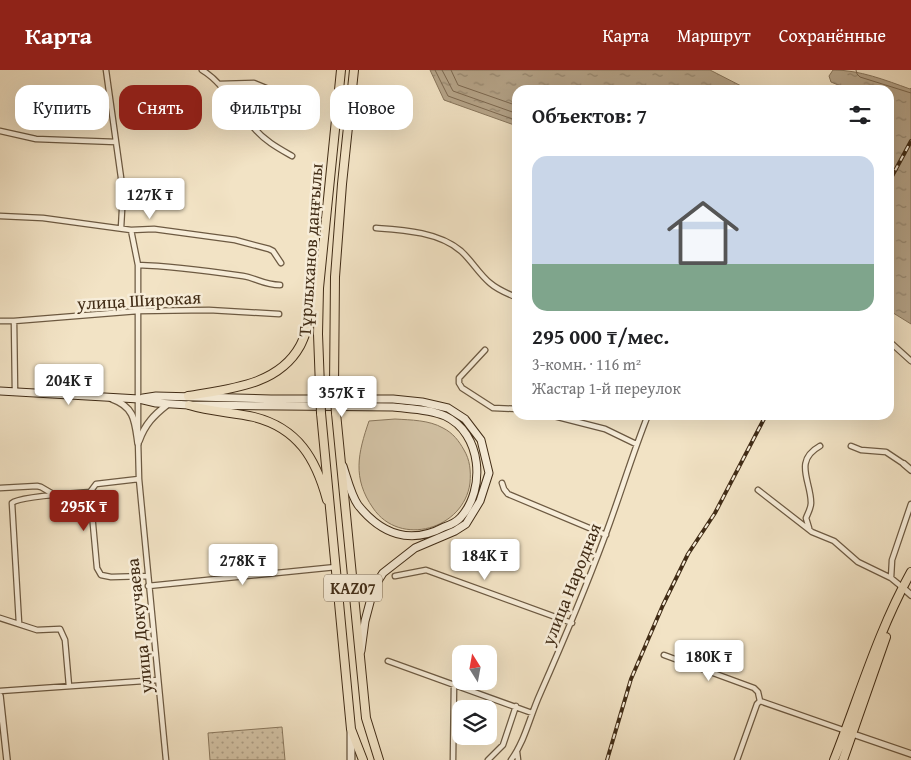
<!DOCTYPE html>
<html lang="ru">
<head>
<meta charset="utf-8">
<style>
	body { margin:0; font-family:"Gentium Book Plus",serif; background:#f6f6f6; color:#202124; height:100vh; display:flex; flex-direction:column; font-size:19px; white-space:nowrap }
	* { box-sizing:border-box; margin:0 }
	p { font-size:16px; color:#757577 }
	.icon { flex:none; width:28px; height:28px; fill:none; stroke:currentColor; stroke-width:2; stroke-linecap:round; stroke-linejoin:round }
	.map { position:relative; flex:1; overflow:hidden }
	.panel { position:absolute; left:512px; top:15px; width:382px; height:335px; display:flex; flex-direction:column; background:#fff; border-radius:15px; box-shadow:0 5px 20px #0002 }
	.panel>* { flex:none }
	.guide { position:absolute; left:15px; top:15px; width:422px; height:45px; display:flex; gap:10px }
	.needle { width:32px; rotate:349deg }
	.controls { position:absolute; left:452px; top:575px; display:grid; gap:10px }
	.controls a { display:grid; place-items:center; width:45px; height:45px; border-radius:10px; background:#fff; box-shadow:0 5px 20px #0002; font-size:25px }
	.price { position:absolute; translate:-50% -42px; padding:0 11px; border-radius:5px; background:#fff; color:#222; font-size:16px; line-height:32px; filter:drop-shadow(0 1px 2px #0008) }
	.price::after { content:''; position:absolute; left:50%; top:30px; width:15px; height:11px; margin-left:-8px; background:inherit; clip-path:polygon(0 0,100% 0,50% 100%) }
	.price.active { background:#8f2418; color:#fff }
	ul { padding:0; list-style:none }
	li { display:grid; align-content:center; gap:10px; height:265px; padding:0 20px }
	li span { display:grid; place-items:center; height:155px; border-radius:15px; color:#555 }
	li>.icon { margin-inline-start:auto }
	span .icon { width:90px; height:90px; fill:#fffc; stroke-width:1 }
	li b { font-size:21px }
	h2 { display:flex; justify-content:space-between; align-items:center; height:60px; padding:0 20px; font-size:21px }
	.chip { padding:0 18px; border-radius:15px; background:#fff; box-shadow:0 5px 20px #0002; font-size:18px; line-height:45px }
	.chip.active { background:#8f2418; color:#fff }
	header { display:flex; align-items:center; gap:30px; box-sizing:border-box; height:70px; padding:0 25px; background:#8f2418; color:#fff }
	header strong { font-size:24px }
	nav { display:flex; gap:28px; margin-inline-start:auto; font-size:18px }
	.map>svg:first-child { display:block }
	.grass { fill:#d4c4a7; stroke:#8a785e }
	.park { fill:url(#park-dots); stroke:#8a785e }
	.water { fill:url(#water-ripples); stroke:#87755c }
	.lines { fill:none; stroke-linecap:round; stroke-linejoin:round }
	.shore { stroke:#7c6850; stroke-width:1 }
	.minor-casing { stroke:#6d5a42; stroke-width:7 }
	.tertiary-casing { stroke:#6d5a42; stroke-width:8 }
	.secondary-casing { stroke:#412c16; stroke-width:9 }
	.primary-casing { stroke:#412c16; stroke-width:10 }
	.trunk-casing { stroke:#412c16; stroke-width:10 }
	.minor { stroke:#f7edd9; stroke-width:4.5 }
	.tertiary { stroke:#f7edd9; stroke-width:5.5 }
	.secondary { stroke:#f7edd9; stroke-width:7 }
	.primary { stroke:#f2e3c5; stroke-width:8 }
	.trunk { stroke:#f2e3c5; stroke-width:8 }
	.rail-casing { stroke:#412c16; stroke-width:4 }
	.rail { stroke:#f7edd9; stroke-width:2; stroke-dasharray:5.5; stroke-linecap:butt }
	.trunk-bridge-casing { stroke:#412c16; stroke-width:10; stroke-linecap:butt }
	.trunk-bridge { stroke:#f2e3c5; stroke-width:8 }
	.labels { text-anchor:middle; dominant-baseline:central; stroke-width:5; stroke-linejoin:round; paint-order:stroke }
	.shield { fill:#f7edd9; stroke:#786650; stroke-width:1 }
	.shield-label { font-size:16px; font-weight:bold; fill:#412c16 }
	.street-label { font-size:18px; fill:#412c16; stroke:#f7edd9 }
</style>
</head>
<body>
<header>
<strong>Карта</strong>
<nav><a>Карта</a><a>Маршрут</a><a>Сохранённые</a></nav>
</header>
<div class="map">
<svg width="911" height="690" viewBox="0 0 911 690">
	<defs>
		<pattern id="park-dots" width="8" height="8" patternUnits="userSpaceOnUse" patternTransform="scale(1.25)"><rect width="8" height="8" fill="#d4c4a7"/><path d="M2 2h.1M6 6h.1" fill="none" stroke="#ae9f87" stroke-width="1.8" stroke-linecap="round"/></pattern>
		<pattern id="water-ripples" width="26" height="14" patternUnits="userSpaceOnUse" patternTransform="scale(1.25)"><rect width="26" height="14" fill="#b6a58a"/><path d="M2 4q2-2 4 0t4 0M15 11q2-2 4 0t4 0" fill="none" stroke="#968770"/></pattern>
	</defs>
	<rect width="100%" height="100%" fill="#f2e3c5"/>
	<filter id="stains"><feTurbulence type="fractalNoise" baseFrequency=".004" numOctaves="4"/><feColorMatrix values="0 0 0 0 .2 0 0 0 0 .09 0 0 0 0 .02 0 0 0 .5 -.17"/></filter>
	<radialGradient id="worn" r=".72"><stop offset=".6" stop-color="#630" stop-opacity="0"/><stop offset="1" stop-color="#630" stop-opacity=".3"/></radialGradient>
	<path class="grass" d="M395,349C411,350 429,350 443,358C453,363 459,371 464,380C470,390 471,401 470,413C464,459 400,478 373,438C352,408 358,383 369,351Z"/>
	<path class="park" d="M282,657L285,690H210L208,663Z"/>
	<path class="water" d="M430,0H710L749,20H518L517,56L444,30Z
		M833,0C860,0 885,10 910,19L911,18V254L890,241V20H850L831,12L829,6Z"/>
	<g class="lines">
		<path class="shore" d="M435,0L448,26L518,51
			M442,0L453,21L518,44
			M451,0L458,15L518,36
			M856,0L857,4L860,7L911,23"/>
		<defs>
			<path id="minor" d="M106,0L123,122L121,158
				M202,0C224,13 237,40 254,58C265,71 278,78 292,86
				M219,14L254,13L305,34
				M0,61L36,69L116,72
				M0,146L43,148L131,160L154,159L235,170L269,179L273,181L281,193
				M376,158C404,160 439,162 461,181C472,191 479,204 490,213C498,220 508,224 518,228
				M131,160L138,195V362
				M138,195C173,196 208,201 243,206C256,208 264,215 280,215
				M0,251H14L138,241L209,240L279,244
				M14,251L15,322
				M890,272L911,291
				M485,280L459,308V313L462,318L493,338L518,339
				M550,345L605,359L636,374
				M138,370L139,409L166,690
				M851,376L861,380L886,382L904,394
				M139,409L96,414L90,422L97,498L101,505L111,507L147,506
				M502,413L504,419L508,424L606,465
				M0,418L37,416L41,417L53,424
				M758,420L812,462L834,471L858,492L891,508L902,517
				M809,458L806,448C808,443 811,438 811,433C811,411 793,391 820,376
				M395,506L426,500L572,553
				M891,508L892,490L911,434
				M148,516L336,497
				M0,548L37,560L60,559L65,570L69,616
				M19,553L12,433C19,426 77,423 90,422
				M664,585L754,618L758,622L760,631
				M388,591L532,643
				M0,621L158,610
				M517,682L518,690
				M453,690L454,614
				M488,690L503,675L516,636
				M511,690C525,671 530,646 540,624C563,572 585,520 605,466C620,426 632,385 648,345
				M737,690L757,634L760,631L846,661"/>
			<path id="tertiary" d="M112,329C135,337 135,352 138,373
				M139,371C145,354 154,345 168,334
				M904,394L911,400
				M902,517L911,525
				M0,626L7,690
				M850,663L911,684"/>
			<path id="secondary" d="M0,321L139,329L156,333L189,335L393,337C410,339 429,339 445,346C482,363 486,419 461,447C457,452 450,455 444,457C410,475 381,464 358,435C351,425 347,408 343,396
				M143,328L156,326L271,329H393L422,332L448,338L465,349L481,370L489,403L480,431L466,454L455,461L415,478L383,503L374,517L365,551L361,581
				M351,662V690"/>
			<path id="primary" d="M188,326C228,319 278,316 300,276C308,261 312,242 317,225
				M189,335C211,342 233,342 254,347C298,358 316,389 327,430
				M834,690C859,627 878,561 911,502
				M843,690L886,567"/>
			<path id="trunk" d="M334,316L335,207L342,114L354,0
				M320,317L318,264L319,218L341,0
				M321,343L351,659L363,690
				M336,343L366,648L379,690"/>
		</defs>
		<use href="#minor" class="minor-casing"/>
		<use href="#tertiary" class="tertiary-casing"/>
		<use href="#secondary" class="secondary-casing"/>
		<use href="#primary" class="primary-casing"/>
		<use href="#trunk" class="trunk-casing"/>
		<use href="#minor" class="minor"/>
		<use href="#tertiary" class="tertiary"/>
		<use href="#secondary" class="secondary"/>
		<use href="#primary" class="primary"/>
		<use href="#trunk" class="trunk"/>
		<defs>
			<path id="rail" d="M890,110L911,71
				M607,690L631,609L663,535L688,484L715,443L766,345"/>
		</defs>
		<use href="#rail" class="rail-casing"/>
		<use href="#rail" class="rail"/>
		<defs>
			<path id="trunk-bridge" d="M334,316L336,343
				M320,317L321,343"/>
		</defs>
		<use href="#trunk-bridge" class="trunk-bridge-casing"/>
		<use href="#trunk-bridge" class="trunk-bridge"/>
	</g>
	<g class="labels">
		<rect class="shield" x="324" y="504.5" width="58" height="27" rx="4"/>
		<g class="shield-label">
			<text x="353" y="518">KAZ07</text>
		</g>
		<g class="street-label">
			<text transform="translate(310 180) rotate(-86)">Тұрлыханов даңғылы</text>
			<text transform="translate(139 230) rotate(-3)">улица Широкая</text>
			<text transform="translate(571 514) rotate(-68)">улица Народная</text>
			<text transform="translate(139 556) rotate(-96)">улица Докучаева</text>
		</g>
	</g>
	<rect width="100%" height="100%" filter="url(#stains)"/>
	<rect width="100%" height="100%" fill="url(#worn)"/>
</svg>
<div class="controls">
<a><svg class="needle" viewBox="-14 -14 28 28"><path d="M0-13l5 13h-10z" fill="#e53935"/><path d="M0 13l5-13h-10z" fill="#757577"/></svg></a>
<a><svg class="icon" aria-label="layers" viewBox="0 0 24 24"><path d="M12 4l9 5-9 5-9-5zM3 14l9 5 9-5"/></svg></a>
</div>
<b class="price" style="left:150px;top:150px">127K ₸</b>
<b class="price" style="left:69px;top:336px">204K ₸</b>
<b class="price" style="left:342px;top:348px">357K ₸</b>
<b class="price active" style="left:84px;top:462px">295K ₸</b>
<b class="price" style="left:485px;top:511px">184K ₸</b>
<b class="price" style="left:243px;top:516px">278K ₸</b>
<b class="price" style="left:709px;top:612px">180K ₸</b>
<div class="guide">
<a class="chip">Купить</a>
<a class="chip active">Снять</a>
<a class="chip">Фильтры</a>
<a class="chip">Новое</a>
</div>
<section class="panel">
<h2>Объектов: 7<svg class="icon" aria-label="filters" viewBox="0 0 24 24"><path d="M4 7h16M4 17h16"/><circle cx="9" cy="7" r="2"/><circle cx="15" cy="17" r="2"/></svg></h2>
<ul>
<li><span style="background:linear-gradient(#c9d6e8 70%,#7fa58c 0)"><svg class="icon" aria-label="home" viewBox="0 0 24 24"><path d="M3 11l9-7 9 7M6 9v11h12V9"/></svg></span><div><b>295 000 ₸/мес.</b><p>3-комн. · 116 m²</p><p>Жастар 1-й переулок</p></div></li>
</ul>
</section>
</div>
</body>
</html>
